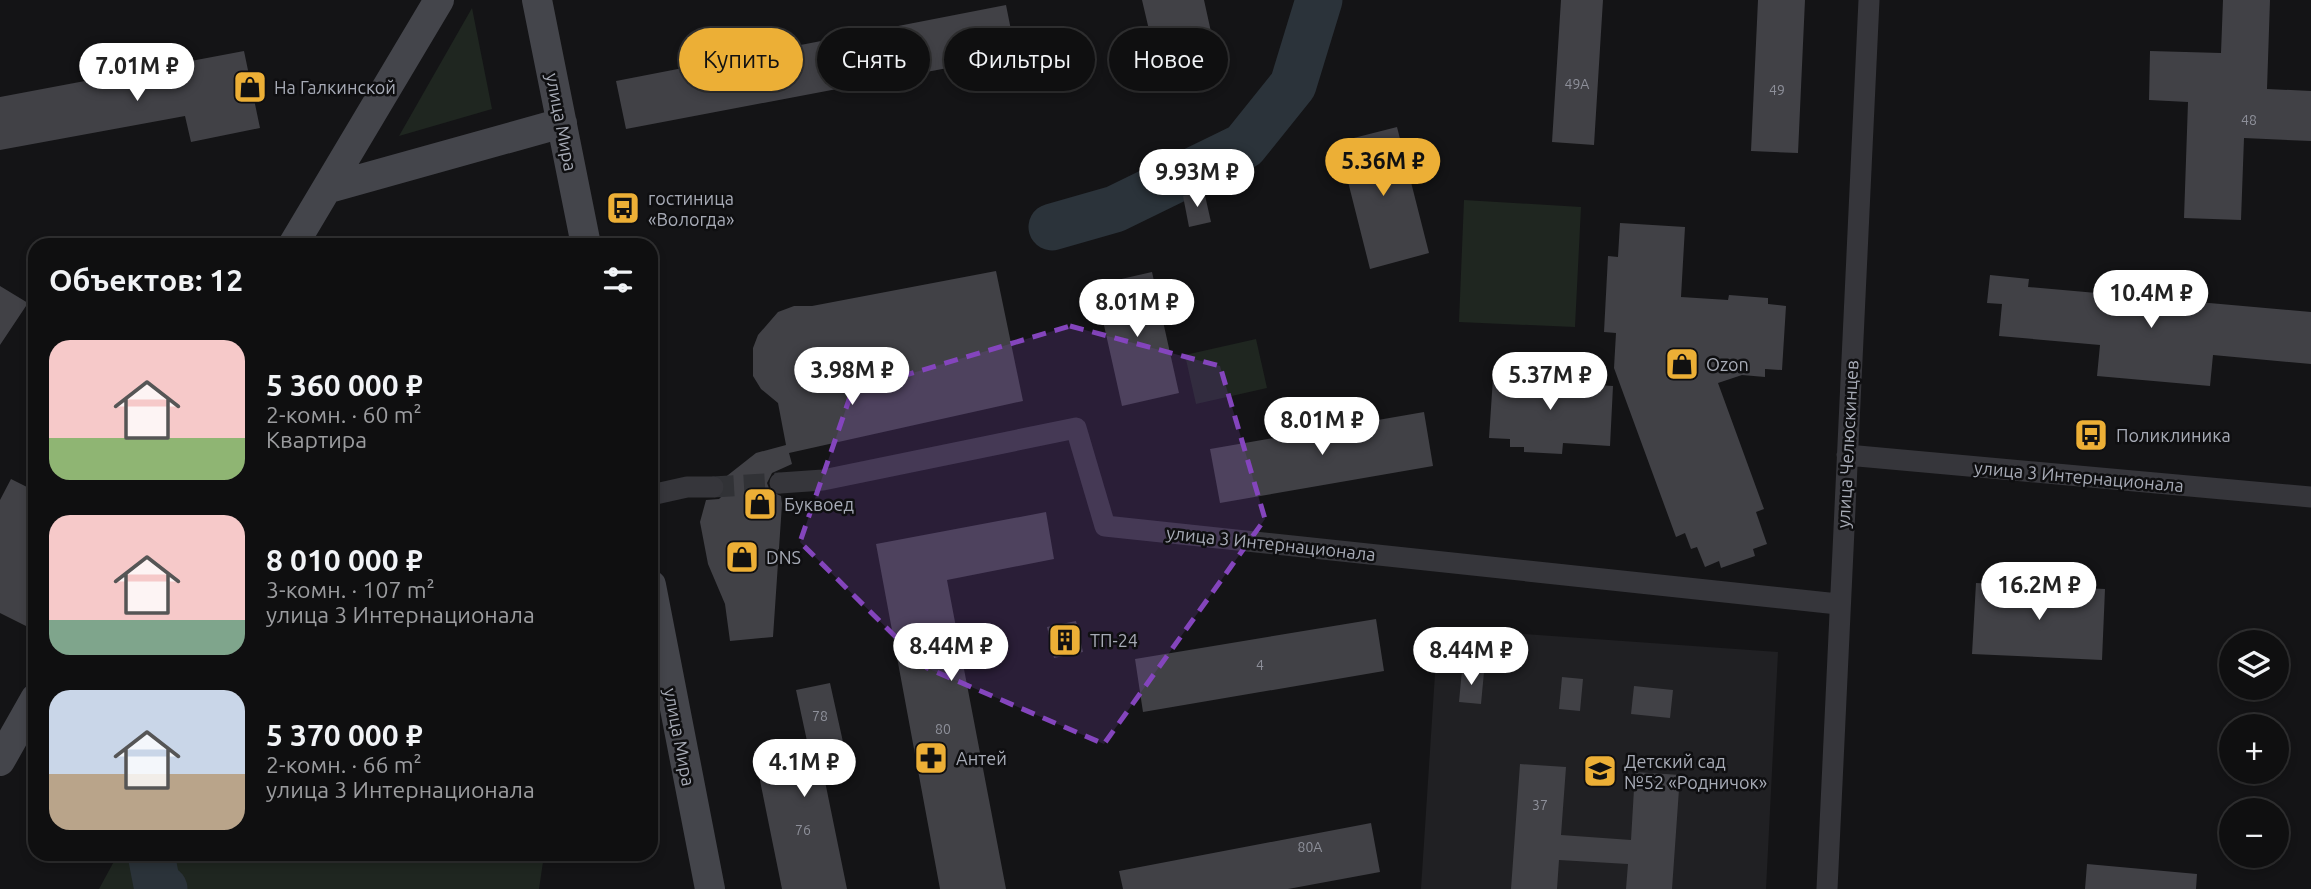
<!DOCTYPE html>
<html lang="ru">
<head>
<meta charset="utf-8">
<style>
	body { margin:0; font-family:Ubuntu,sans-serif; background:#1d1d1e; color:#f1f3f6; height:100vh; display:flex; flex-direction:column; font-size:26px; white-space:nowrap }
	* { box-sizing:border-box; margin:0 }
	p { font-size:23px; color:#9b9c9f }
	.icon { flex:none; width:38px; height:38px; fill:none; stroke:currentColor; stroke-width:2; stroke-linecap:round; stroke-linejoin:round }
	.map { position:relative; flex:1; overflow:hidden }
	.details { position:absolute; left:28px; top:238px; width:630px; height:623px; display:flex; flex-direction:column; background:#0f0f10; border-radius:21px; box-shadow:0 4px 10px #0003,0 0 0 2px #2f2f30 }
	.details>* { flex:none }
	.top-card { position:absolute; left:679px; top:28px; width:665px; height:63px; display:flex; gap:14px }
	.tools { position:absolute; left:2219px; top:630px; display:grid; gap:14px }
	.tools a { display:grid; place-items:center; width:70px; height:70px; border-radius:50%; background:#0f0f10; box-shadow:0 4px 10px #0003,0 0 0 2px #2f2f30; font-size:35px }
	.price { position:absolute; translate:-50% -60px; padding:0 16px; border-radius:24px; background:#fff; color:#222; font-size:23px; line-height:46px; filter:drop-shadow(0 2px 4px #0008) }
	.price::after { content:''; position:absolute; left:50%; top:42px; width:21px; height:16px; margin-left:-10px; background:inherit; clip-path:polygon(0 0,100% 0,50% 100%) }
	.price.current { background:#ecaf36; color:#111 }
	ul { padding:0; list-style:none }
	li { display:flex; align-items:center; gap:21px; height:175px; padding:0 21px }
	li span { display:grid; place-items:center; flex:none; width:196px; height:140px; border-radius:21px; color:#555 }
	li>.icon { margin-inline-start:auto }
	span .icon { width:84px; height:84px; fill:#fffc; stroke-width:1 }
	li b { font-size:30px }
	h2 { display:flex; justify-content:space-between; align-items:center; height:84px; padding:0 21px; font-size:30px }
	.tag { padding:0 24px; border-radius:32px; background:#0f0f10; box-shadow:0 4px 10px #0003,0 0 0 2px #2f2f30; font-size:24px; line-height:63px }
	.tag.current { background:#ecaf36; color:#111 }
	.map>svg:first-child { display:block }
	.built { fill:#202023 }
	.green { fill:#1f2620 }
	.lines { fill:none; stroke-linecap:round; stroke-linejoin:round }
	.river { stroke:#2b333a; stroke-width:47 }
	.building { fill:#414146 }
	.street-tunnel { stroke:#313236; stroke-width:21; stroke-dasharray:21 10; stroke-linecap:butt }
	.street { stroke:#36363b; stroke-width:21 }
	.secondary { stroke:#44454b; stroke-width:30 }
	.marked { fill:#8445bd; fill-opacity:0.2; stroke:#8445bd; stroke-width:5; stroke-dasharray:14 9; stroke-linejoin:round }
	.labels { text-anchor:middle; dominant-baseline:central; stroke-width:5; stroke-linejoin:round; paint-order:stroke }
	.number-label { font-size:14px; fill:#8e909a }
	.poi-label { font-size:18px; fill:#a7abb6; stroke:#0f0f11; text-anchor:start }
	.street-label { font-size:18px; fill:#a7abb6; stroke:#0f0f11 }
</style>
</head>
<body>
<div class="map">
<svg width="2311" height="889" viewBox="0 0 2311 889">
	<rect width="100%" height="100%" fill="#141416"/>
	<path class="built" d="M1438,628L1778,652L1766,889H1421Z"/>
	<path class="green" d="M472,8L492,109L399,136Z
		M1464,200L1581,207L1575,327L1459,322Z
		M1256,339L1267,388L1196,404L1185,355Z
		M118,854H543L544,855L539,889H99Z"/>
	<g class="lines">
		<path class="river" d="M1052,227L1115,209L1244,146L1293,85L1319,0
			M151,854L157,885L164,889"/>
	</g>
	<path class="building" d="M1142,0H1204L1215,50L1157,64Z
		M1561,0H1603L1594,145L1552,142Z
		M1758,0H1805L1798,153L1751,151Z
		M2223,0H2270L2267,89L2311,91V141L2244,138L2241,220L2184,218L2188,102L2149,100L2150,51L2221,53Z
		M1006,5L1016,55L626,129L616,81Z
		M244,51L260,128L191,142L185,116L0,150V97Z
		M1397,127L1429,253L1370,269L1338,142Z
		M1204,191L1211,222L1189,227L1183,196Z
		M1620,223L1685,227L1681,297L1728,300L1729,295L1768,298V304L1786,306L1782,370L1765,369V377L1742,375L1718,383L1764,509L1756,512L1767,544L1753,549L1755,556L1721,568L1719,561L1705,567L1697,547L1691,549L1685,533L1676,537L1614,368L1616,333L1604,332L1608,256L1618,257Z
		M996,271L1023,401L789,453L792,464L772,473L767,483L770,491L781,496L782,504L773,637L730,641L725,604L708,564L700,522L706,500L719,499L725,493L723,479L756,453L786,445L778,403L761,389L753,376V348L758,335L778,312L794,306H812Z
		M1152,272L1179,393L1122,406L1095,285Z
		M1990,275L2029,279L2028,287L2311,312V364L2213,355L2210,386L2097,376L2100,345L1999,336L2002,304L1987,303Z
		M0,286L28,303L0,345Z
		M1531,368L1567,370L1566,383L1613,386L1610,446L1563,443L1562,454L1524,452V447H1510V439L1489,438L1493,378L1514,379L1515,372L1531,373Z
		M1424,412L1433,466L1220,503L1210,449Z
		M11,479L35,491V615L28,627L0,613V500Z
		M1046,512L1054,559L947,580L1006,889H940L876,544Z
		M1976,583L2105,589L2102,660L1972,654Z
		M1376,619L1384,671L1143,712L1135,659Z
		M1076,621L1083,652L1054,658L1047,627Z
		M1462,670L1484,672L1481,704L1459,702Z
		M1562,677L1583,679L1580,711L1559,709Z
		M830,683L843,742L818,747L847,889H782L754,751L807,741L796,690Z
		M1634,686L1673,690L1670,718L1631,714Z
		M1520,764L1566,767L1561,835L1631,840L1635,772L1680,775L1672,889H1626L1628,864L1559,860L1557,889H1511Z
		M1371,823L1380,872L1288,889H1123L1119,871Z
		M2087,864L2197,874L2196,889H2085Z"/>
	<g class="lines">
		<path class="street-tunnel" d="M713,487L780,483"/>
		<path class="street" d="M1847,455L2311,497
			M780,483L823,480L1076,428L1105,526L1838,604
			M651,495L687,487H713
			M1827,889L1869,0"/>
		<path class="secondary" d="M537,0L586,245
			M329,188L562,123
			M293,245L439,0
			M651,585L710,889
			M0,761L35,699"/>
	</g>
	<path class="marked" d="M1070,326L1220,366L1265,519L1104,744L927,668L800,542L852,391Z"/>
	<defs>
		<symbol id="shop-square" viewBox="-11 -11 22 22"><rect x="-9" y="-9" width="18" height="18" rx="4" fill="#ecaf36" stroke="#0f0f11"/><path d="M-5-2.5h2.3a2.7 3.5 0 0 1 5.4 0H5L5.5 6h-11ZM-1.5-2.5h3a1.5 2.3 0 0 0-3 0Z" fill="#111"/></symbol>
		<symbol id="bus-square" viewBox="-11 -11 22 22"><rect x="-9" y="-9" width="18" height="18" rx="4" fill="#ecaf36" stroke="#0f0f11"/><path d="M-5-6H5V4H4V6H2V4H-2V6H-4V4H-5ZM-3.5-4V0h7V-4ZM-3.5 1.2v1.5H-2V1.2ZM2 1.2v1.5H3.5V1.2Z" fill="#111"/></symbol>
		<symbol id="building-square" viewBox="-11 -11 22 22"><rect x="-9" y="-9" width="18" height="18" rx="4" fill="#ecaf36" stroke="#0f0f11"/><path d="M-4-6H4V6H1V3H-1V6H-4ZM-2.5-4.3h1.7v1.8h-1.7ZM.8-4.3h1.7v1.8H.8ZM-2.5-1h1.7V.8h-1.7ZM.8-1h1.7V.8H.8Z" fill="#111"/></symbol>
		<symbol id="pharmacy-square" viewBox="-11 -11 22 22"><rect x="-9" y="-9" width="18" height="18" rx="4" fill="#ecaf36" stroke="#0f0f11"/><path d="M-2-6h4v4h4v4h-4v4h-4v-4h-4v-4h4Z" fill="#111"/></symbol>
		<symbol id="school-square" viewBox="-11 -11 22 22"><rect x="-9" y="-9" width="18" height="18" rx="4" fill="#ecaf36" stroke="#0f0f11"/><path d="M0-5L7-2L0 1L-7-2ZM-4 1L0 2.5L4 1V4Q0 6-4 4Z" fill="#111"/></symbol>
	</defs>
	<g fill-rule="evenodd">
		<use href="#shop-square" x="231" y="68" width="38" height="38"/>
		<use href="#bus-square" x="604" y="189" width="38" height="38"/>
		<use href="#shop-square" x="1663" y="345" width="38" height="38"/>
		<use href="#bus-square" x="2072" y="416" width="38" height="38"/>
		<use href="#shop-square" x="741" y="485" width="38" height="38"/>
		<use href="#shop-square" x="723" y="538" width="38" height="38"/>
		<use href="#building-square" x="1046" y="621" width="38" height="38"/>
		<use href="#pharmacy-square" x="912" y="739" width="38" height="38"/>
		<use href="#school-square" x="1581" y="752" width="38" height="38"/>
	</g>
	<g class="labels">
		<g class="number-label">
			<text x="1577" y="84">49А</text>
			<text x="1777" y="90">49</text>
			<text x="2249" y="120">48</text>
			<text x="1260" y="665">4</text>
			<text x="820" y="716">78</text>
			<text x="943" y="729">80</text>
			<text x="1540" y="805">37</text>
			<text x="803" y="830">76</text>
			<text x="1310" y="847">80А</text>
		</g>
		<g class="poi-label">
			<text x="274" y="87">На Галкинской</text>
			<text x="648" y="198">гостиница<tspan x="648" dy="21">«Вологда»</tspan></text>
			<text x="1706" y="364">Ozon</text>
			<text x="2116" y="435">Поликлиника</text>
			<text x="784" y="504">Буквоед</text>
			<text x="766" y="557">DNS</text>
			<text x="1090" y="640">ТП-24</text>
			<text x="956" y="758">Антей</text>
			<text x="1624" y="761">Детский сад<tspan x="1624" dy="21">№52 «Родничок»</tspan></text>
		</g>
		<g class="street-label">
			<text transform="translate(562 122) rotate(79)">улица Мира</text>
			<text transform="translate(1847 444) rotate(-87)">улица Челюскинцев</text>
			<text transform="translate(2079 476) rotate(5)">улица 3 Интернационала</text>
			<text transform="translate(1271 543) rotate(6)">улица 3 Интернационала</text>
			<text transform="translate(680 737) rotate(79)">улица Мира</text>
		</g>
	</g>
</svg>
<div class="tools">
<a><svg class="icon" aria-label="layers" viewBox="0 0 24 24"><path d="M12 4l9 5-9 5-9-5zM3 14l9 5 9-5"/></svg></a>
<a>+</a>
<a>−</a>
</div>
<b class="price" style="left:137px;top:103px">7.01M ₽</b>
<b class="price current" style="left:1383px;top:198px">5.36M ₽</b>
<b class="price" style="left:1197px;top:209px">9.93M ₽</b>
<b class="price" style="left:2151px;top:330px">10.4M ₽</b>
<b class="price" style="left:1137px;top:339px">8.01M ₽</b>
<b class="price" style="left:852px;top:407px">3.98M ₽</b>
<b class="price" style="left:1550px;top:412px">5.37M ₽</b>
<b class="price" style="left:1322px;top:457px">8.01M ₽</b>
<b class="price" style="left:2039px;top:622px">16.2M ₽</b>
<b class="price" style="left:951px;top:683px">8.44M ₽</b>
<b class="price" style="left:1471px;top:687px">8.44M ₽</b>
<b class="price" style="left:804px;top:799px">4.1M ₽</b>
<div class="top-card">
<a class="tag current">Купить</a>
<a class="tag">Снять</a>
<a class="tag">Фильтры</a>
<a class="tag">Новое</a>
</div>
<section class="details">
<h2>Объектов: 12<svg class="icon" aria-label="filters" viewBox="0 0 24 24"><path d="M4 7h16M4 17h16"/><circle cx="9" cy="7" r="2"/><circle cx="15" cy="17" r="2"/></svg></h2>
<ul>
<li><span style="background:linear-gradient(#f6c9c9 70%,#8fb573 0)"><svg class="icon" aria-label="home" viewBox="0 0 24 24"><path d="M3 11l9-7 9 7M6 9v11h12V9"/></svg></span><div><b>5 360 000 ₽</b><p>2-комн. · 60 m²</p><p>Квартира</p></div></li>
<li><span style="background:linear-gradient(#f6c9c9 75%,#7fa58c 0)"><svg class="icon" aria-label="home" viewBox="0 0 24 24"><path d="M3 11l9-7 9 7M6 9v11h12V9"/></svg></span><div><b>8 010 000 ₽</b><p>3-комн. · 107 m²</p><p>улица 3 Интернационала</p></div></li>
<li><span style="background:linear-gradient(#c9d6e8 60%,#b9a48a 0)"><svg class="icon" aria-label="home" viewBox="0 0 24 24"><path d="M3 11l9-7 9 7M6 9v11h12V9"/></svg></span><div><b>5 370 000 ₽</b><p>2-комн. · 66 m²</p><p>улица 3 Интернационала</p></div></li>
</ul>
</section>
</div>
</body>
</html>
